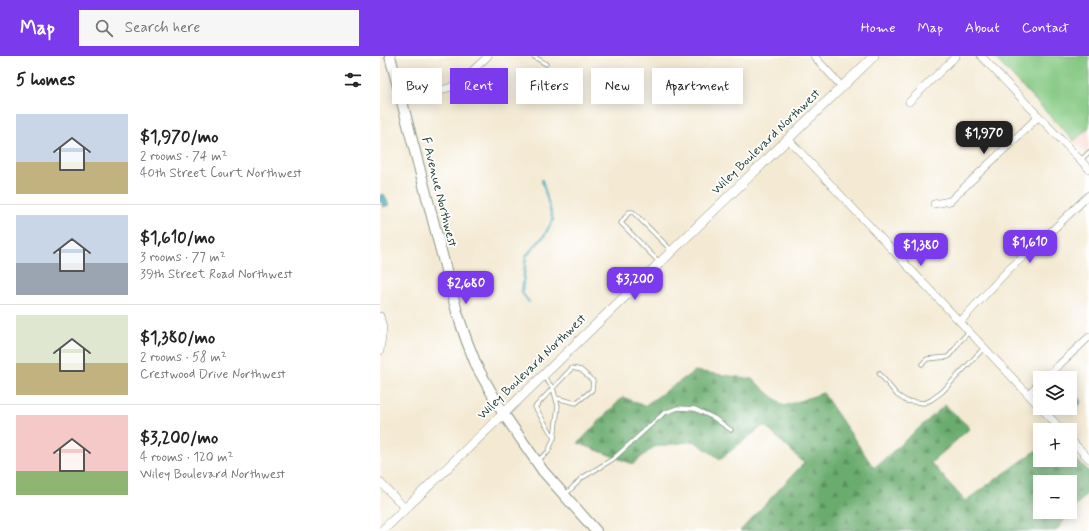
<!DOCTYPE html>
<html lang="en">
<head>
<meta charset="utf-8">
<style>
	body { margin:0; font-family:Mynerve,sans-serif; background:#f6f6f6; color:#222; height:100vh; display:flex; flex-direction:column; font-size:15px; white-space:nowrap }
	* { box-sizing:border-box; margin:0 }
	p { font-size:13px; color:#767676 }
	.icon { flex:none; width:22px; height:22px; fill:none; stroke:currentColor; stroke-width:2; stroke-linecap:round; stroke-linejoin:round }
	.map { position:relative; flex:1; overflow:hidden }
	.details { display:flex; flex-direction:column; background:#fff; width:380px }
	.details>* { flex:none }
	.guide { position:absolute; left:12px; top:12px; width:380px; height:36px; display:flex; gap:8px }
	.tools { position:absolute; left:653px; top:315px; display:grid; gap:8px }
	.tools a { display:grid; place-items:center; width:44px; height:44px; border-radius:0px; background:#fff; box-shadow:0 2px 10px #0003; font-size:20px }
	.price { position:absolute; translate:-50% -34px; padding:0 9px; border-radius:8px; background:#7c3aed; color:#fff; font-size:13px; line-height:26px; filter:drop-shadow(0 1px 2px #0008) }
	.price::after { content:''; position:absolute; left:50%; top:24px; width:12px; height:9px; margin-left:-6px; background:inherit; clip-path:polygon(0 0,100% 0,50% 100%) }
	.price.selected { background:#222; color:#fff }
	ul { padding:0; list-style:none }
	li { display:flex; align-items:center; gap:12px; height:100px; padding:0 16px }
	li+li { border-top:1px solid #e0e0e0 }
	li span { display:grid; place-items:center; flex:none; width:112px; height:80px; border-radius:0px; color:#555 }
	li>.icon { margin-inline-start:auto }
	span .icon { width:48px; height:48px; fill:#fffc; stroke-width:1 }
	li b { font-size:17px }
	h2 { display:flex; justify-content:space-between; align-items:center; height:48px; padding:0 16px; font-size:17px }
	.chip { padding:0 14px; border-radius:0px; background:#fff; box-shadow:0 2px 10px #0003; font-size:14px; line-height:36px }
	.chip.selected { background:#7c3aed; color:#fff }
	header { display:flex; align-items:center; gap:24px; box-sizing:border-box; height:56px; padding:0 20px; background:#7c3aed; color:#fff }
	header strong { font-size:19px }
	nav { display:flex; gap:22px; margin-inline-start:auto; font-size:14px }
	.search { width:280px; height:36px; background:#f6f6f6; display:flex; align-items:center; gap:10px; box-sizing:border-box; padding:0 14px; border-radius:0px; color:#767676; font-size:15px }
	main { display:flex; flex:1; min-height:0 }
	.map>svg:first-child { display:block }
	.built { fill:#f7d1c6 }
	.green { fill:#83c780; stroke:#51825a }
	.forest { fill:url(#forest-firs); stroke:#447451; fill-rule:evenodd }
	.water { fill:#3faabe; stroke:#2f7479 }
	.lines { fill:none; stroke-linecap:round; stroke-linejoin:round }
	.stream { stroke:#3faabe; stroke-width:2 }
	.service-casing { stroke:#8a9484; stroke-width:5 }
	.minor-casing { stroke:#8a9484; stroke-width:8 }
	.tertiary-casing { stroke:#8a9484; stroke-width:10 }
	.secondary-casing { stroke:#8a9484; stroke-width:12 }
	.service { stroke:#fff; stroke-width:3.5 }
	.minor { stroke:#fff; stroke-width:7 }
	.tertiary { stroke:#fff; stroke-width:9 }
	.secondary { stroke:#fff; stroke-width:10 }
	.labels { text-anchor:middle; dominant-baseline:central; stroke-width:3.5; stroke-linejoin:round; paint-order:stroke }
	.street-label { font-size:13px; fill:#1f3d34; stroke:#fff }
</style>
</head>
<body>
<header>
<strong>Map</strong>
<div class="search"><svg class="icon" aria-label="search" viewBox="0 0 24 24"><circle cx="10" cy="10" r="6"/><path d="M15 15l6 6"/></svg>Search here</div>
<nav><a>Home</a><a>Map</a><a>About</a><a>Contact</a></nav>
</header>
<main>
<section class="details">
<h2>5 homes<svg class="icon" aria-label="filters" viewBox="0 0 24 24"><path d="M4 7h16M4 17h16"/><circle cx="9" cy="7" r="2"/><circle cx="15" cy="17" r="2"/></svg></h2>
<ul>
<li><span style="background:linear-gradient(#c9d6e8 60%,#c2b280 0)"><svg class="icon" aria-label="home" viewBox="0 0 24 24"><path d="M3 11l9-7 9 7M6 9v11h12V9"/></svg></span><div><b>$1,970/mo</b><p>2 rooms · 74 m²</p><p>40th Street Court Northwest</p></div></li>
<li><span style="background:linear-gradient(#c9d6e8 60%,#9aa5b1 0)"><svg class="icon" aria-label="home" viewBox="0 0 24 24"><path d="M3 11l9-7 9 7M6 9v11h12V9"/></svg></span><div><b>$1,610/mo</b><p>3 rooms · 77 m²</p><p>39th Street Road Northwest</p></div></li>
<li><span style="background:linear-gradient(#dfe7d0 60%,#c2b280 0)"><svg class="icon" aria-label="home" viewBox="0 0 24 24"><path d="M3 11l9-7 9 7M6 9v11h12V9"/></svg></span><div><b>$1,380/mo</b><p>2 rooms · 58 m²</p><p>Crestwood Drive Northwest</p></div></li>
<li><span style="background:linear-gradient(#f6c9c9 70%,#8fb573 0)"><svg class="icon" aria-label="home" viewBox="0 0 24 24"><path d="M3 11l9-7 9 7M6 9v11h12V9"/></svg></span><div><b>$3,200/mo</b><p>4 rooms · 120 m²</p><p>Wiley Boulevard Northwest</p></div></li>
</ul>
</section>
<div class="map">
<svg width="709" height="475" viewBox="0 0 709 475">
	<defs>
		<pattern id="forest-firs" width="22" height="20" patternUnits="userSpaceOnUse"><rect width="22" height="20" fill="#6aac6e"/><path d="M5 1l3.5 6h-7zM16 11l3.5 6h-7z" fill="#578d5b"/></pattern>
	</defs>
	<rect width="100%" height="100%" fill="#fff"/>
	<filter id="ink" filterUnits="userSpaceOnUse"><feTurbulence type="fractalNoise" baseFrequency=".025" numOctaves="2"/><feDisplacementMap in="SourceGraphic" scale="8" xChannelSelector="R" yChannelSelector="G"/><feConvolveMatrix kernelMatrix="1 2 1 2 8 2 1 2 1" color-interpolation-filters="sRGB"/></filter>
	<filter id="wash" filterUnits="userSpaceOnUse"><feTurbulence type="fractalNoise" baseFrequency=".012" numOctaves="4" result="noise"/><feDisplacementMap in="SourceGraphic" scale="16" xChannelSelector="R" yChannelSelector="G"/><feGaussianBlur stdDeviation="0.9" result="paint"/><feColorMatrix in="noise" values="0 0 0 0 0 0 0 0 0 0 0 0 0 0 0 0 0 1.4 0 .05"/><feComposite in="paint" operator="in"/></filter>
	<g filter="url(#wash)">
		<rect width="100%" height="100%" fill="#f4ead4"/>
		<path class="built" d="M709,71V101L694,85Z"/>
		<path class="green" d="M613,0H709V71L694,85Z"/>
		<path class="forest" d="M315,315L372,323L404,350L443,337L494,412L565,349L590,372L551,407L585,445L660,392V404H690V398L709,415V435L676,475H360L424,407L384,369L340,403L314,385L274,391L253,408L198,387L243,341L264,350ZM660,426H690V456H660Z"/>
		<path class="water" d="M4,138L9,149L3,151L0,143V139Z
			M695,342H699L701,344L700,348L694,354H691L690,352V348Z"/>
		<g class="lines">
			<path class="stream" d="M149,246L142,237L146,200L164,180L173,164L162,124"/>
		</g>
	</g>
	<g filter="url(#ink)">
		<g class="lines">
			<defs>
				<path id="service" d="M153,0L166,8
					M701,104L709,96
					M279,206L241,167L249,156H253L291,194
					M542,308L547,303L568,301L577,290L579,286L589,276
					M499,317L517,339L526,345L544,347L551,344L562,336L604,292
					M174,382L155,351L192,312L201,314L213,325L212,334L196,347L176,342
					M157,405L168,396L174,382L178,350L173,332L163,320
					M185,439L202,422L233,403L284,357L298,352L315,353L334,362L351,374"/>
				<path id="minor" d="M434,0L462,31
					M601,0L709,113
					M23,46L71,31L88,19L108,0
					M529,46L576,0
					M408,83L660,351
					M554,148L570,145L659,60
					M0,260L3,272L0,295
					M580,266L629,213L656,190L709,139
					M665,322L709,281
					M648,338L660,327
					M661,352L682,374
					M690,383L709,403
					M0,426L25,452"/>
				<path id="tertiary" d="M2,475L494,0"/>
				<path id="secondary" d="M10,0L77,256L86,283L97,311L123,357L163,415L216,475"/>
			</defs>
			<use href="#service" class="service-casing"/>
			<use href="#minor" class="minor-casing"/>
			<use href="#tertiary" class="tertiary-casing"/>
			<use href="#secondary" class="secondary-casing"/>
			<use href="#service" class="service"/>
			<use href="#minor" class="minor"/>
			<use href="#tertiary" class="tertiary"/>
			<use href="#secondary" class="secondary"/>
		</g>
	</g>
	<g class="labels">
		<g class="street-label">
			<text transform="translate(386 86) rotate(-44)">Wiley Boulevard Northwest</text>
			<text transform="translate(59 136) rotate(76)">F Avenue Northwest</text>
			<text transform="translate(152 311) rotate(-44)">Wiley Boulevard Northwest</text>
		</g>
	</g>
</svg>
<div class="tools">
<a><svg class="icon" aria-label="layers" viewBox="0 0 24 24"><path d="M12 4l9 5-9 5-9-5zM3 14l9 5 9-5"/></svg></a>
<a>+</a>
<a>−</a>
</div>
<b class="price selected" style="left:604px;top:99px">$1,970</b>
<b class="price" style="left:650px;top:208px">$1,610</b>
<b class="price" style="left:541px;top:211px">$1,380</b>
<b class="price" style="left:255px;top:245px">$3,200</b>
<b class="price" style="left:86px;top:249px">$2,680</b>
<div class="guide">
<a class="chip">Buy</a>
<a class="chip selected">Rent</a>
<a class="chip">Filters</a>
<a class="chip">New</a>
<a class="chip">Apartment</a>
</div>
</div>
</main>
</body>
</html>
